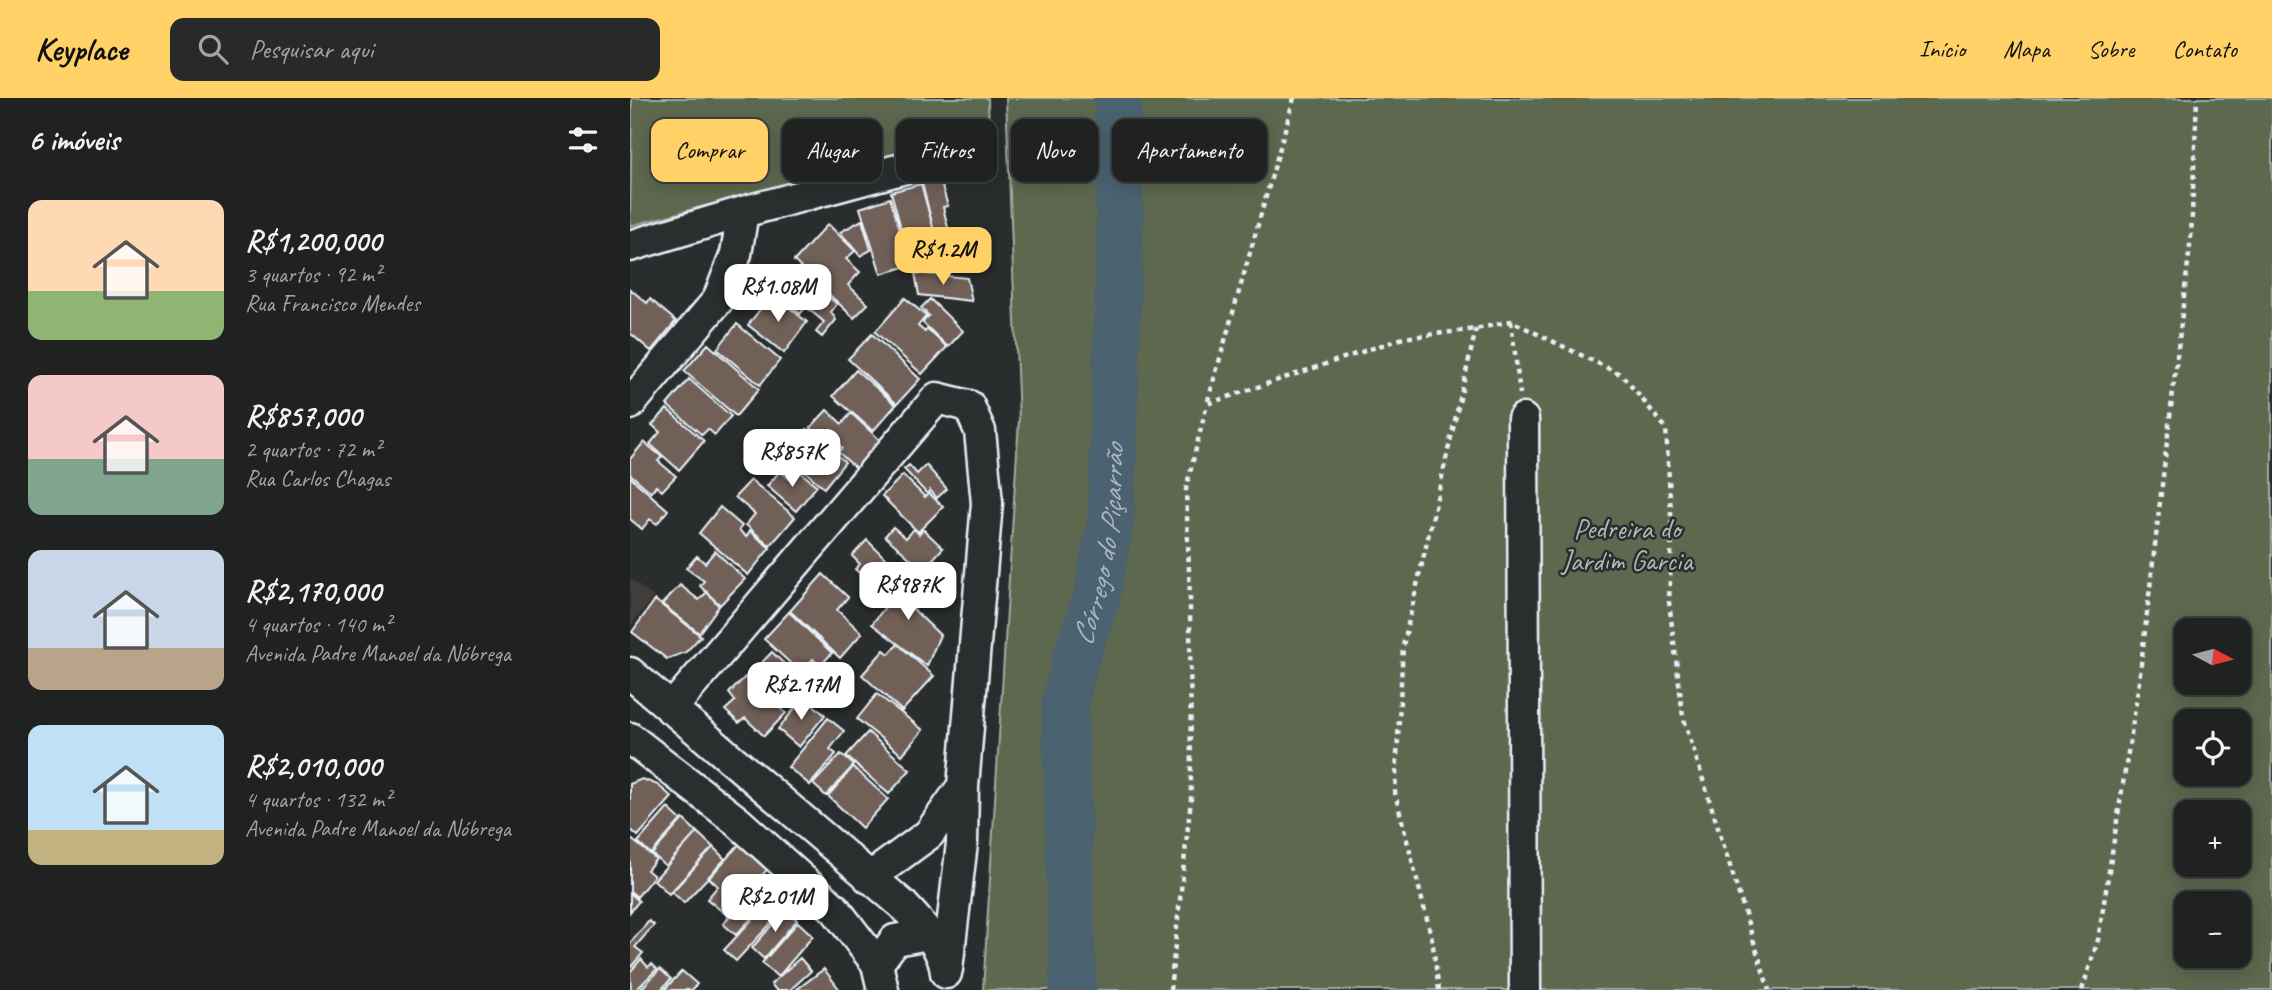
<!DOCTYPE html>
<html lang="pt">
<head>
<meta charset="utf-8">
<style>
	body { margin:0; font-family:Caveat,sans-serif; background:#282a2a; color:#f1f3f6; height:100vh; display:flex; flex-direction:column; font-size:26px; white-space:nowrap }
	* { box-sizing:border-box; margin:0 }
	p { font-size:23px; color:#a2a4a5 }
	.icon { flex:none; width:38px; height:38px; fill:none; stroke:currentColor; stroke-width:2; stroke-linecap:round; stroke-linejoin:round }
	.map { position:relative; flex:1; overflow:hidden }
	.panel { display:flex; flex-direction:column; background:#202222; width:630px }
	.panel>* { flex:none }
	.guide { position:absolute; left:21px; top:21px; width:665px; height:63px; display:flex; gap:14px }
	.needle { width:46px; rotate:97deg }
	.tools { position:absolute; left:1544px; top:520px; display:grid; gap:14px }
	.tools a { display:grid; place-items:center; width:77px; height:77px; border-radius:14px; background:#202222; box-shadow:0 4px 18px #0003,0 0 0 2px #3d3f40; font-size:35px }
	.price { position:absolute; translate:-50% -60px; padding:0 16px; border-radius:14px; background:#fff; color:#222; font-size:23px; line-height:46px; filter:drop-shadow(0 2px 4px #0008) }
	.price::after { content:''; position:absolute; left:50%; top:42px; width:21px; height:16px; margin-left:-10px; background:inherit; clip-path:polygon(0 0,100% 0,50% 100%) }
	.price.active { background:#ffd166; color:#111 }
	ul { padding:0; list-style:none }
	li { display:flex; align-items:center; gap:21px; height:175px; padding:0 28px }
	li span { display:grid; place-items:center; flex:none; width:196px; height:140px; border-radius:14px; color:#555 }
	li>.icon { margin-inline-start:auto }
	span .icon { width:84px; height:84px; fill:#fffc; stroke-width:1 }
	li b { font-size:30px }
	h2 { display:flex; justify-content:space-between; align-items:center; height:84px; padding:0 28px; font-size:30px }
	.pill { padding:0 24px; border-radius:14px; background:#202222; box-shadow:0 4px 18px #0003,0 0 0 2px #3d3f40; font-size:24px; line-height:63px }
	.pill.active { background:#ffd166; color:#111 }
	header { display:flex; align-items:center; gap:42px; box-sizing:border-box; height:98px; padding:0 35px; background:#ffd166; color:#111 }
	header strong { font-size:33px }
	nav { display:flex; gap:38px; margin-inline-start:auto; font-size:24px }
	.search { width:490px; height:63px; background:#282a2a; display:flex; align-items:center; gap:18px; box-sizing:border-box; padding:0 24px; border-radius:14px; color:#a2a4a5; font-size:26px }
	main { display:flex; flex:1; min-height:0 }
	.map>svg:first-child { display:block }
	.built { fill:#3f3d3b }
	.green { fill:#5d684f; stroke:#a2aca4; stroke-width:2; fill-rule:evenodd }
	.lines { fill:none; stroke-linecap:round; stroke-linejoin:round }
	.river { stroke:#4b626f; stroke-width:47 }
	.building { fill:#716158; stroke:#e8f1f8; stroke-width:2 }
	.minor-casing { stroke:#e8f1f8; stroke-width:35 }
	.path { stroke:#e8f1f8; stroke-width:4.5; stroke-dasharray:5 5; stroke-linecap:butt }
	.minor { stroke:#2a2d2e; stroke-width:30 }
	.labels { text-anchor:middle; dominant-baseline:central; stroke-width:5; stroke-linejoin:round; paint-order:stroke }
	.park-label { font-size:28px; fill:#b0bab4; stroke:#2a2d2e }
	.water-label { font-size:30px; font-style:italic; fill:#a9b8c1; stroke:#2a2d2e }
</style>
</head>
<body>
<header>
<strong>Keyplace</strong>
<div class="search"><svg class="icon" aria-label="search" viewBox="0 0 24 24"><circle cx="10" cy="10" r="6"/><path d="M15 15l6 6"/></svg>Pesquisar aqui</div>
<nav><a>Início</a><a>Mapa</a><a>Sobre</a><a>Contato</a></nav>
</header>
<main>
<section class="panel">
<h2>6 imóveis<svg class="icon" aria-label="filters" viewBox="0 0 24 24"><path d="M4 7h16M4 17h16"/><circle cx="9" cy="7" r="2"/><circle cx="15" cy="17" r="2"/></svg></h2>
<ul>
<li><span style="background:linear-gradient(#ffd9b3 65%,#8fb573 0)"><svg class="icon" aria-label="home" viewBox="0 0 24 24"><path d="M3 11l9-7 9 7M6 9v11h12V9"/></svg></span><div><b>R$1,200,000</b><p>3 quartos · 92 m²</p><p>Rua Francisco Mendes</p></div></li>
<li><span style="background:linear-gradient(#f6c9c9 60%,#7fa58c 0)"><svg class="icon" aria-label="home" viewBox="0 0 24 24"><path d="M3 11l9-7 9 7M6 9v11h12V9"/></svg></span><div><b>R$857,000</b><p>2 quartos · 72 m²</p><p>Rua Carlos Chagas</p></div></li>
<li><span style="background:linear-gradient(#c9d6e8 70%,#b9a48a 0)"><svg class="icon" aria-label="home" viewBox="0 0 24 24"><path d="M3 11l9-7 9 7M6 9v11h12V9"/></svg></span><div><b>R$2,170,000</b><p>4 quartos · 140 m²</p><p>Avenida Padre Manoel da Nóbrega</p></div></li>
<li><span style="background:linear-gradient(#bfe0f5 75%,#c2b280 0)"><svg class="icon" aria-label="home" viewBox="0 0 24 24"><path d="M3 11l9-7 9 7M6 9v11h12V9"/></svg></span><div><b>R$2,010,000</b><p>4 quartos · 132 m²</p><p>Avenida Padre Manoel da Nóbrega</p></div></li>
</ul>
</section>
<div class="map">
<svg width="1642" height="892" viewBox="0 0 1642 892">
	<rect width="100%" height="100%" fill="#2a2d2e"/>
	<filter id="ink" filterUnits="userSpaceOnUse"><feTurbulence type="fractalNoise" baseFrequency=".0143" numOctaves="2"/><feDisplacementMap in="SourceGraphic" scale="14" xChannelSelector="R" yChannelSelector="G"/><feConvolveMatrix kernelMatrix="1 2 1 2 8 2 1 2 1" color-interpolation-filters="sRGB"/></filter>
	<g filter="url(#ink)">
		<path class="built" d="M0,480L24,499L0,528Z"/>
		<path class="green" d="M2,0H358L359,32L0,128Z
			M376,0H1642V892H353L389,322ZM1556,532H1608V584H1556ZM1556,623H1608V676H1556ZM1556,714H1608V766H1556ZM1556,805H1608V858H1556Z"/>
		<g class="lines">
			<path class="river" id="s1" d="M443,892L435,604L447,557L467,498L481,421L490,131L487,0"/>
		</g>
		<path class="building" d="M304,82L311,85L318,108L313,109L319,134L305,137L292,85Z
			M291,86L311,158L281,166L261,94Z
			M260,100L281,167L251,176L230,110Z
			M232,122L241,152L230,158L210,134Z
			M198,126L225,153L216,161L230,174L218,187L238,206L224,220L164,163Z
			M165,172L207,206L201,214L206,222L192,239L186,234L194,224L176,209L170,216L146,196Z
			M285,175L337,180L342,203L289,197Z
			M0,191L17,205L20,201L46,223L21,253L0,235Z
			M142,196L177,224L154,255L118,227Z
			M275,200L296,218L288,228L295,234L297,231L317,249L292,276L245,234Z
			M300,201L333,233L318,249L292,224L299,218L291,210Z
			M107,226L150,262L130,287L87,251Z
			M242,236L290,281L267,306L218,261Z
			M78,246L129,291L106,318L54,273Z
			M226,272L266,307L243,333L203,298Z
			M59,281L101,318L85,337L78,331L72,337L37,307Z
			M37,311L74,343L49,372L20,346L30,334L22,327Z
			M197,312L212,326L221,315L253,345L228,372L208,354L212,350L197,335L192,341L180,330Z
			M177,331L215,364L194,390L156,357Z
			M14,344L32,359L28,363L46,378L32,393L26,388L21,394L0,376V361Z
			M279,367L287,376L296,367L317,391L307,400L300,392L297,396L274,371Z
			M150,373L162,383L170,374L187,388L166,413L137,388Z
			M273,377L295,399L299,395L313,409L288,434L252,398Z
			M0,379L38,412L27,426L20,421L12,431L0,421Z
			M121,382L165,419L140,448L116,427L125,416L105,399Z
			M90,409L112,428L109,432L116,439L120,433L140,450L118,477L69,435Z
			M263,429L276,440L284,431L289,436L293,431L313,450L293,472L255,438Z
			M237,442L257,462L249,471L264,486L253,498L225,471L230,466L222,458Z
			M85,453L115,481L90,507L70,488L74,483L56,470L67,458L75,465Z
			M282,474L294,491L283,511L310,537L297,568L242,526Z
			M193,476L218,499L207,512L232,535L210,560L160,513Z
			M50,487L69,502L77,494L89,508L69,535L32,506Z
			M25,502L71,538L56,554L37,561L2,534Z
			M159,514L202,555L190,568L183,561L171,575L134,541Z
			M268,546L304,578L272,613L232,577L254,552L259,556Z
			M142,554L180,591L162,610L146,594L140,600L118,579Z
			M115,579L156,615L134,638L115,620L109,625L95,612L105,603L99,595Z
			M247,596L293,632L272,657L227,621Z
			M174,599L195,617L169,649L148,631Z
			M198,620L214,633L200,651L206,656L180,687L158,669Z
			M238,634L280,672L259,696L216,658Z
			M211,656L224,667L196,698L183,686Z
			M223,669L258,701L232,730L198,698Z
			M12,681L28,687L42,699L8,738L0,731V686Z
			M38,710L51,722L21,756L8,744Z
			M53,721L67,734L36,768L22,756Z
			M67,734L83,749L39,796L24,782Z
			M0,740L26,761L17,772L24,778L7,799L0,793Z
			M111,744L140,768L98,818L77,801L88,788L79,780Z
			M83,749L95,761L54,805L42,794Z
			M129,786L142,798L106,837L93,826Z
			M0,795L9,803L0,814Z
			M144,798L156,809L106,863L94,852Z
			M156,811L167,822L134,861L122,850Z
			M19,823L24,827L5,849L13,855L0,870V845Z
			M168,824L183,838L148,879L132,865Z
			M170,860L181,873L160,892H146L141,886Z
			M11,861L18,869L22,866L27,871L6,892H1L0,874Z
			M30,871L41,881L31,892H10Z
			M194,871L210,892H166Z
			M52,873L67,886L62,892H34Z"/>
		<g class="lines">
			<defs>
				<path id="minor" d="M0,148L113,114L286,67
					M0,306L88,202L106,156L113,114
					M893,321L895,892
					M0,575L273,807C290,826 314,848 316,875
					M41,611L307,300L339,308L350,333L357,405L333,688L332,745L317,871
					M0,640L107,723L205,811L247,866L253,892
					M239,780L299,736L333,688
					M247,866L265,842L299,836"/>
			</defs>
			<use href="#minor" class="minor-casing"/>
			<path class="path" d="M664,0L577,306L773,240L846,231L881,223L992,277L1036,330L1042,434L1039,504L1053,618L1139,892
				M881,223L890,296
				M540,892L561,701L560,501L556,391L577,306
				M809,892L802,841L765,695L773,548L846,231
				M1452,892L1468,842L1508,592L1561,139L1567,0"/>
			<use href="#minor" class="minor"/>
		</g>
	</g>
	<g class="labels">
		<g class="park-label">
			<text x="997" y="430">Pedreira do<tspan x="997" dy="32">Jardim Garcia</tspan></text>
		</g>
		<g class="water-label">
			<text stroke="none"><textPath href="#s1" startOffset="450">Córrego do Piçarrão</textPath></text>
		</g>
	</g>
</svg>
<div class="tools">
<a><svg class="needle" viewBox="-14 -14 28 28"><path d="M0-13l5 13h-10z" fill="#e53935"/><path d="M0 13l5-13h-10z" fill="#a2a4a5"/></svg></a>
<a><svg class="icon" aria-label="locate" viewBox="0 0 24 24"><circle cx="12" cy="12" r="6"/><path d="M12 2v4M12 18v4M2 12h4M18 12h4"/></svg></a>
<a>+</a>
<a>−</a>
</div>
<b class="price active" style="left:313px;top:189px">R$1.2M</b>
<b class="price" style="left:148px;top:226px">R$1.08M</b>
<b class="price" style="left:162px;top:391px">R$857K</b>
<b class="price" style="left:278px;top:524px">R$987K</b>
<b class="price" style="left:171px;top:624px">R$2.17M</b>
<b class="price" style="left:145px;top:836px">R$2.01M</b>
<div class="guide">
<a class="pill active">Comprar</a>
<a class="pill">Alugar</a>
<a class="pill">Filtros</a>
<a class="pill">Novo</a>
<a class="pill">Apartamento</a>
</div>
</div>
</main>
</body>
</html>
